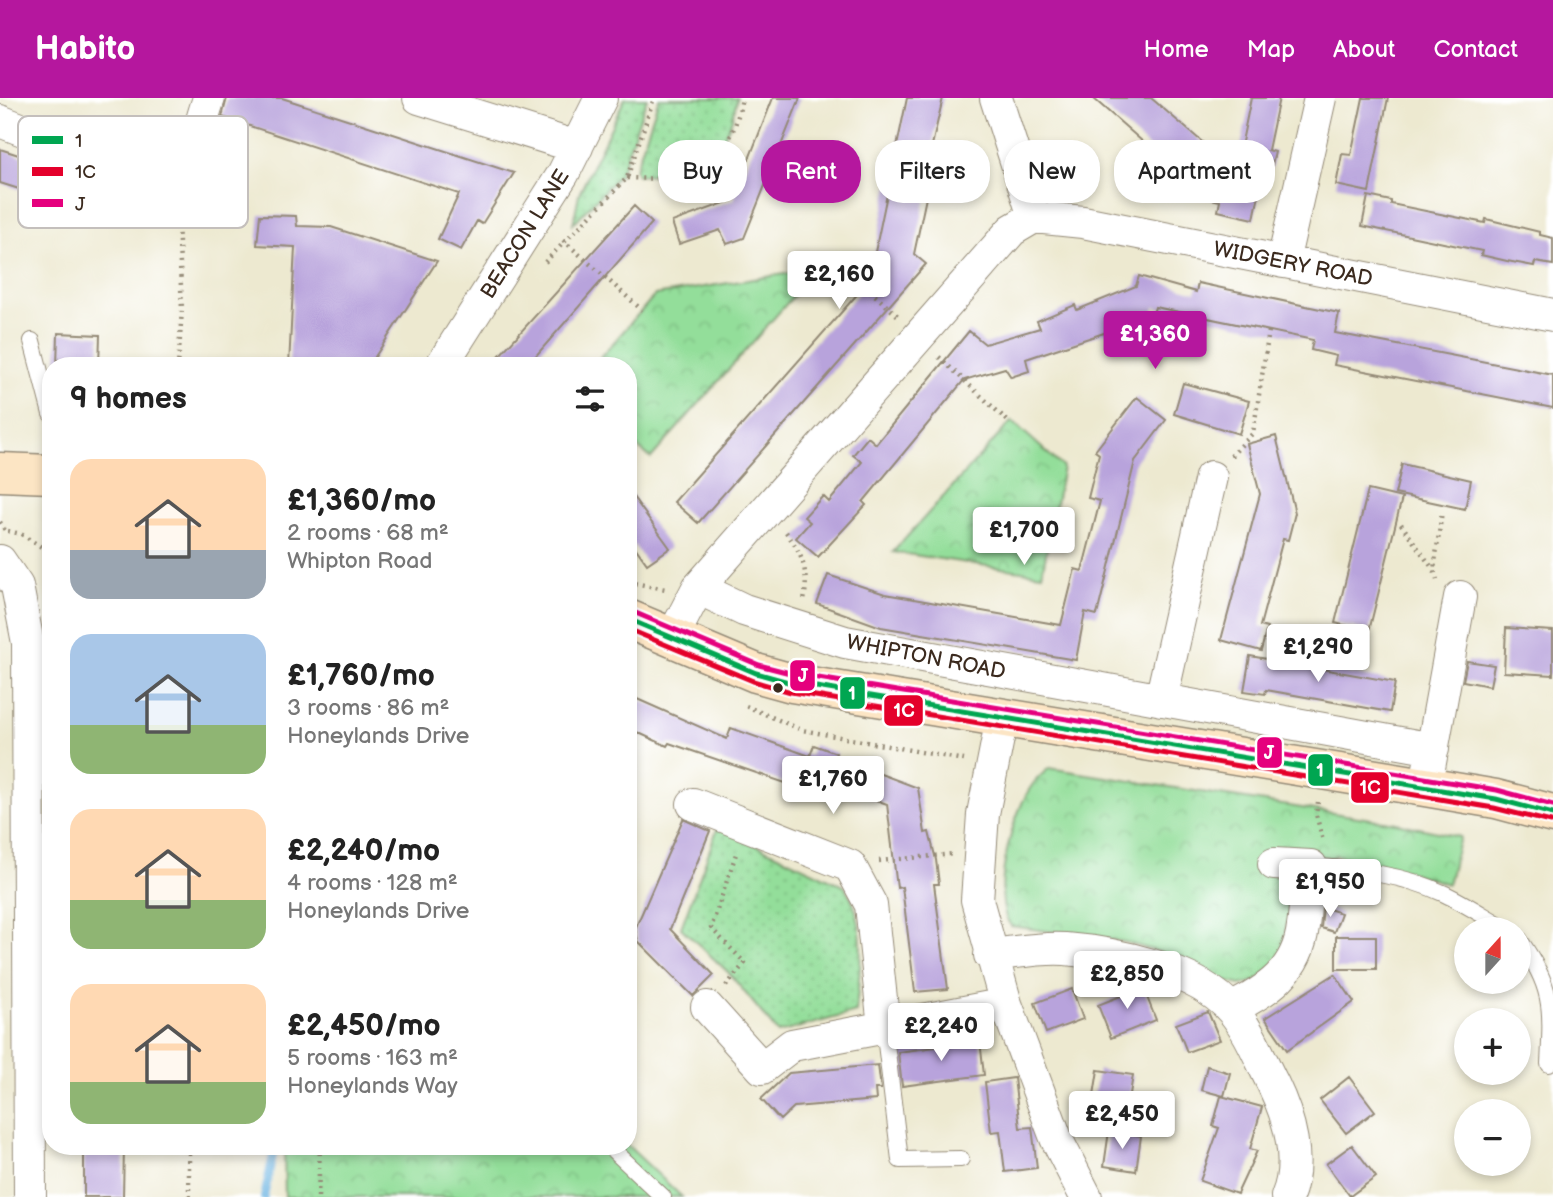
<!DOCTYPE html>
<html lang="en">
<head>
<meta charset="utf-8">
<style>
	body { margin:0; font-family:"Balsamiq Sans",sans-serif; background:#f2f2f2; color:#222; height:100vh; display:flex; flex-direction:column; font-size:26px; white-space:nowrap }
	* { box-sizing:border-box; margin:0 }
	p { font-size:23px; color:#767676 }
	.icon { flex:none; width:38px; height:38px; fill:none; stroke:currentColor; stroke-width:2; stroke-linecap:round; stroke-linejoin:round }
	.map { position:relative; flex:1; overflow:hidden }
	.details { position:absolute; left:42px; top:259px; width:595px; height:798px; display:flex; flex-direction:column; background:#fff; border-radius:28px; box-shadow:0 4px 10px #0003 }
	.details>* { flex:none }
	.guide { position:absolute; left:658px; top:42px; width:665px; height:63px; display:flex; gap:14px }
	.needle { width:46px; rotate:21deg }
	.fabs { position:absolute; left:1454px; top:819px; display:grid; gap:14px }
	.fabs a { display:grid; place-items:center; width:77px; height:77px; border-radius:50%; background:#fff; box-shadow:0 4px 10px #0003; font-size:35px }
	.price { position:absolute; translate:-50% -60px; padding:0 16px; border-radius:7px; background:#fff; color:#222; font-size:23px; line-height:46px; filter:drop-shadow(0 2px 4px #0008) }
	.price::after { content:''; position:absolute; left:50%; top:42px; width:21px; height:16px; margin-left:-10px; background:inherit; clip-path:polygon(0 0,100% 0,50% 100%) }
	.price.selected { background:#b5179e; color:#fff }
	ul { padding:0; list-style:none }
	li { display:flex; align-items:center; gap:21px; height:175px; padding:0 28px }
	li span { display:grid; place-items:center; flex:none; width:196px; height:140px; border-radius:21px; color:#555 }
	li>.icon { margin-inline-start:auto }
	span .icon { width:84px; height:84px; fill:#fffc; stroke-width:1 }
	li b { font-size:30px }
	h2 { display:flex; justify-content:space-between; align-items:center; height:84px; padding:0 28px; font-size:30px }
	.tag { padding:0 24px; border-radius:28px; background:#fff; box-shadow:0 4px 10px #0003; font-size:24px; line-height:63px }
	.tag.selected { background:#b5179e; color:#fff }
	header { display:flex; align-items:center; gap:42px; box-sizing:border-box; height:98px; padding:0 35px; background:#b5179e; color:#fff }
	header strong { font-size:33px }
	nav { display:flex; gap:38px; margin-inline-start:auto; font-size:24px }
	.map>svg:first-child { display:block }
	.grass { fill:url(#grass-dots); stroke:#67845c; stroke-width:2 }
	.park { fill:url(#park-crowns); stroke:#67845c; stroke-width:2 }
	.lines { fill:none; stroke-linecap:round; stroke-linejoin:round }
	.stream { stroke:#69b2e1; stroke-width:8 }
	.building { fill:#b8a3dc }
	.lane-casing { stroke:#948a77; stroke-width:18 }
	.street-casing { stroke:#948a77; stroke-width:34 }
	.secondary-casing { stroke:#948a77; stroke-width:41 }
	.path { stroke:#948a77; stroke-width:4.5; stroke-dasharray:2 5; stroke-linecap:butt }
	.lane { stroke:#fff; stroke-width:16 }
	.street { stroke:#fff; stroke-width:32 }
	.secondary { stroke:#fce5c4; stroke-width:38 }
	.bus-1-casing { stroke:#fff; stroke-width:10 }
	.bus-2-casing { stroke:#fff; stroke-width:10 }
	.bus-3-casing { stroke:#fff; stroke-width:10 }
	.bus-1 { stroke:#00a651; stroke-width:5 }
	.bus-2 { stroke:#e4002b; stroke-width:5 }
	.bus-3 { stroke:#e5007d; stroke-width:5 }
	.bus-dot { fill:#3b2a1e; stroke:#fff; stroke-width:2.5 }
	.labels { text-anchor:middle; dominant-baseline:central; stroke-width:5; stroke-linejoin:round; paint-order:stroke }
	.street-label { font-size:21px; fill:#3b2a1e; stroke:#fff }
	.key { fill:#fff; stroke:#c4bfbc; stroke-width:2 }
	.key-label { font-size:19px; fill:#3b2a1e }
	.line-badge { stroke:#fff; stroke-width:2.5 }
	.badge-label { font-size:19px; text-anchor:middle; font-weight:bold; fill:#fff }
</style>
</head>
<body>
<header>
<strong>Habito</strong>
<nav><a>Home</a><a>Map</a><a>About</a><a>Contact</a></nav>
</header>
<div class="map">
<svg width="1553" height="1099" viewBox="0 0 1553 1099">
	<defs>
		<pattern id="grass-dots" width="8" height="8" patternUnits="userSpaceOnUse" patternTransform="scale(1.75)"><rect width="8" height="8" fill="#93de9a"/><path d="M2 2h.1M6 6h.1" fill="none" stroke="#80bf84" stroke-width="1.8" stroke-linecap="round"/></pattern>
		<pattern id="park-crowns" width="20" height="18" patternUnits="userSpaceOnUse" patternTransform="scale(1.75)"><rect width="20" height="18" fill="#93de9a"/><path d="M2 6a3 3 0 1 1 6 0M12 15a3 3 0 1 1 6 0" fill="none" stroke="#80bf84"/></pattern>
	</defs>
	<rect width="100%" height="100%" fill="#fff"/>
	<filter id="ink" filterUnits="userSpaceOnUse"><feTurbulence type="fractalNoise" baseFrequency=".0143" numOctaves="2"/><feDisplacementMap in="SourceGraphic" scale="14" xChannelSelector="R" yChannelSelector="G"/><feConvolveMatrix kernelMatrix="1 2 1 2 8 2 1 2 1" color-interpolation-filters="sRGB"/></filter>
	<filter id="wash" filterUnits="userSpaceOnUse"><feTurbulence type="fractalNoise" baseFrequency=".00686" numOctaves="4" result="noise"/><feDisplacementMap in="SourceGraphic" scale="28" xChannelSelector="R" yChannelSelector="G"/><feGaussianBlur stdDeviation="1.57" result="paint"/><feColorMatrix in="noise" values="0 0 0 0 0 0 0 0 0 0 0 0 0 0 0 0 0 1.4 0 .05"/><feComposite in="paint" operator="in"/></filter>
	<g filter="url(#wash)">
		<rect width="100%" height="100%" fill="#ede9d0"/>
		<path class="grass" d="M625,0H647L620,76L573,126L579,96Z
			M659,0H737C726,62 695,77 637,77L635,72Z
			M718,729L844,788C870,826 859,871 856,914L778,935L729,875L681,830Z"/>
		<path class="park" d="M803,173L810,179L651,360L628,341V268H593L655,197Z
			M1012,323L1063,369L1042,476L893,454Z
			M1049,670L1396,725L1460,739L1448,786L1393,769L1335,757L1300,800L1286,826L1283,858L1257,883L1241,887L1224,883L1192,864L1125,844L1011,828C989,800 1013,712 1033,686C1037,680 1044,675 1049,670Z
			M284,1048H628L682,1099H285Z"/>
		<g class="lines">
			<path class="stream" d="M264,1099L275,1048"/>
		</g>
		<g id="blocks">
			<path class="building" d="M227,0H282L514,75L482,126L477,123L461,152L438,141L459,96L222,19Z
				M773,0H800L744,140L727,146L720,132L679,146L672,124L733,102Z
				M907,0H943L930,56L935,57L914,156L926,166L698,425L674,404L869,183Z
				M1093,0H1151L1236,73L1251,0H1279L1268,52L1275,54L1270,75L1264,73L1254,121L1218,113L1220,103L1183,95L1182,90L1162,84L1167,65Z
				M1363,0H1388L1369,94L1336,87L1342,56L1351,57Z
				M0,51L130,93L120,123L0,85Z
				M1368,98L1391,103V106L1485,125L1486,121L1540,134V137L1553,140V167L1535,164L1534,168L1507,163L1481,157L1482,153L1362,128Z
				M634,108L652,125L527,268H490Z
				M260,117L296,118L297,128L331,129L437,163L369,268H289L295,149L257,147Z
				M1139,178L1196,194L1198,185L1339,215L1335,235L1553,277V310L1334,267L1336,258L1311,252L1313,242L1155,209L1152,219L1026,261L1029,273L1011,279L1005,270L964,282L863,404L866,407L818,459L796,440L810,424L804,419L823,398L829,404L862,364L853,357L868,339L876,346L969,233L985,246L1040,230L1037,223L1075,207L1077,212L1136,188Z
				M58,235L100,237L99,268H57Z
				M1183,285L1249,303L1239,336L1174,316Z
				M1137,299L1166,322L1135,363L1097,517L1085,514L1076,562L881,529L817,506L828,477L885,496L1061,527L1075,471L1082,473L1100,403L1088,400L1099,356L1095,353Z
				M1276,338L1295,415L1288,442L1283,441L1260,528L1267,530L1261,553L1221,542L1260,396L1247,346Z
				M1402,366L1471,382L1465,411L1395,396Z
				M628,392L670,450L647,466L628,439Z
				M1368,392L1402,400L1369,533L1335,525Z
				M1506,530L1553,533V577L1504,574Z
				M1250,558L1395,584L1390,614L1266,592L1265,596L1244,593Z
				M1467,563L1494,567L1490,588L1463,583Z
				M628,597L727,641L731,630L810,658L814,647L836,655L835,659L918,690L925,735L929,734L936,762L939,786H934L948,891L915,894L902,789L897,790L887,706L824,683L823,686L798,677L794,688L669,645L667,648L628,630Z
				M683,721L710,733L670,831L714,877L693,898L638,843L635,831Z
				M1323,809L1341,815L1334,834L1321,830Z
				M1336,838H1376V871H1336Z
				M1335,876L1354,904L1287,952L1265,920Z
				M1141,884L1156,922L1111,940L1098,907L1121,898L1119,893Z
				M1072,891L1083,921L1046,935L1035,905Z
				M1208,914L1220,942L1187,954L1176,926Z
				M980,943L984,977L902,988L898,954Z
				M878,967L881,991H875L876,1002L794,1009L780,1022L761,1001L789,975Z
				M1207,968L1230,975L1224,998L1201,992Z
				M1098,972L1133,977L1126,1022L1091,1016Z
				M1349,979L1375,1013L1346,1035L1320,1002Z
				M1014,980L1020,1030L1032,1029L1037,1070L1005,1074L1000,1033L991,1034L985,984Z
				M1221,998L1262,1009L1250,1051L1257,1053L1237,1096L1200,1083L1219,1030L1213,1028Z
				M1109,1033L1141,1038L1136,1073L1104,1068Z
				M1352,1047L1376,1079L1350,1098L1326,1066Z
				M84,1048H124L123,1099H84Z"/>
		</g>
	</g>
	<g filter="url(#ink)">
		<use href="#blocks" fill-opacity="0" stroke="#948a77" stroke-width="2"/>
		<g class="lines">
			<defs>
				<path id="lane" d="M32,243L51,316
					M1311,768C1357,772 1403,776 1445,796C1466,806 1487,820 1507,831
					M1519,841C1553,891 1552,906 1549,966
					M884,929L900,1062L961,1061
					M609,1048L663,1099"/>
				<path id="street" d="M419,0L577,49
					M996,0L1034,119
					M0,23L133,75C191,92 194,43 209,0
					M1283,164L1320,0
					M441,268L563,76L601,0
					M0,463L17,488L28,545L30,1099
					M698,490L744,512L845,544L1433,651
					M673,538L698,490L1012,132L1034,119L1083,124L1553,217
					M1161,602L1211,379
					M1429,670L1460,499
					M693,706L850,768L871,807L884,929
					M990,857C1014,855 1041,849 1065,851C1115,855 1197,871 1232,912C1250,933 1260,961 1273,986C1289,1019 1302,1063 1287,1099
					M1006,906L1056,1040L1086,1099
					M707,909L762,970L792,947L1006,906L977,802L983,716L1002,620
					M1231,911C1267,893 1298,873 1303,828C1306,808 1305,788 1311,768L1274,766"/>
				<path id="secondary" d="M0,374L51,376
					M628,521L756,575L792,585L1425,689L1496,701L1553,716"/>
			</defs>
			<use href="#lane" class="lane-casing"/>
			<use href="#street" class="street-casing"/>
			<use href="#secondary" class="secondary-casing"/>
			<path class="path" d="M627,80C693,83 729,72 742,0
				M177,101L182,211L178,268
				M563,142L642,212
				M545,164L627,80L654,0
				M807,177L830,157L898,218
				M939,259L1010,325
				M1231,358L1253,335L1269,233
				M0,424L5,432
				M1401,426L1433,471
				M8,433L21,436L51,455
				M786,434C803,457 809,474 804,503
				M1437,482L1434,472L1442,413
				M628,484L666,491
				M746,608L802,632L964,662
				M1318,704L1316,716L1323,743
				M879,763L954,756
				M726,888L745,865L711,830L737,753
				M189,1048V1099
				M318,1099L320,1048"/>
			<use href="#lane" class="lane"/>
			<use href="#street" class="street"/>
			<use href="#secondary" class="secondary"/>
			<defs>
				<path id="bus-1" d="M628,521L756,575L792,585L1496,701L1553,716"/>
				<path id="bus-2" d="M628,531L753,583L791,594L1494,710L1551,724"/>
				<path id="bus-3" d="M631,513L759,567L794,576L1497,692L1553,707"/>
			</defs>
			<use href="#bus-1" class="bus-1-casing"/>
			<use href="#bus-2" class="bus-2-casing"/>
			<use href="#bus-3" class="bus-3-casing"/>
			<use href="#bus-1" class="bus-1"/>
			<use href="#bus-2" class="bus-2"/>
			<use href="#bus-3" class="bus-3"/>
		</g>
	</g>
	<circle class="bus-dot" cx="778" cy="590" r="6"/>
	<g class="labels">
		<g class="street-label">
			<text transform="translate(525 136) rotate(-58)">BEACON LANE</text>
			<text transform="translate(1293 166) rotate(11)">WIDGERY ROAD</text>
			<text transform="translate(926 559) rotate(11)">WHIPTON ROAD</text>
		</g>
	</g>
	<rect x="18" y="18" width="230" height="112" rx="10" class="key"/>
	<rect x="32" y="38" width="31" height="8" fill="#00a651"/>
	<rect x="32" y="69" width="31" height="9" fill="#e4002b"/>
	<rect x="32" y="101" width="31" height="8" fill="#e5007d"/>
	<g class="key-label">
		<text x="75" y="49">1</text>
		<text x="75" y="80">1C</text>
		<text x="75" y="112">J</text>
	</g>
	<g class="line-badge">
		<rect x="789" y="561" width="27" height="33" rx="7" fill="#e5007d"/>
		<rect x="839" y="578" width="27" height="34" rx="7" fill="#00a651"/>
		<rect x="883" y="596" width="41" height="33" rx="7" fill="#e4002b"/>
		<rect x="1256" y="638" width="27" height="33" rx="7" fill="#e5007d"/>
		<rect x="1307" y="655" width="27" height="34" rx="7" fill="#00a651"/>
		<rect x="1350" y="673" width="40" height="33" rx="7" fill="#e4002b"/>
	</g>
	<g class="badge-label">
		<text x="803" y="584">J</text>
		<text x="852" y="602">1</text>
		<text x="904" y="619">1C</text>
		<text x="1269" y="661">J</text>
		<text x="1320" y="679">1</text>
		<text x="1370" y="696">1C</text>
	</g>
</svg>
<div class="fabs">
<a><svg class="needle" viewBox="-14 -14 28 28"><path d="M0-13l5 13h-10z" fill="#e53935"/><path d="M0 13l5-13h-10z" fill="#767676"/></svg></a>
<a>+</a>
<a>−</a>
</div>
<b class="price" style="left:839px;top:213px">£2,160</b>
<b class="price selected" style="left:1155px;top:273px">£1,360</b>
<b class="price" style="left:1024px;top:469px">£1,700</b>
<b class="price" style="left:1318px;top:586px">£1,290</b>
<b class="price" style="left:833px;top:718px">£1,760</b>
<b class="price" style="left:1330px;top:821px">£1,950</b>
<b class="price" style="left:1127px;top:913px">£2,850</b>
<b class="price" style="left:941px;top:965px">£2,240</b>
<b class="price" style="left:1122px;top:1053px">£2,450</b>
<div class="guide">
<a class="tag">Buy</a>
<a class="tag selected">Rent</a>
<a class="tag">Filters</a>
<a class="tag">New</a>
<a class="tag">Apartment</a>
</div>
<section class="details">
<h2>9 homes<svg class="icon" aria-label="filters" viewBox="0 0 24 24"><path d="M4 7h16M4 17h16"/><circle cx="9" cy="7" r="2"/><circle cx="15" cy="17" r="2"/></svg></h2>
<ul>
<li><span style="background:linear-gradient(#ffd9b3 65%,#9aa5b1 0)"><svg class="icon" aria-label="home" viewBox="0 0 24 24"><path d="M3 11l9-7 9 7M6 9v11h12V9"/></svg></span><div><b>£1,360/mo</b><p>2 rooms · 68 m²</p><p>Whipton Road</p></div></li>
<li><span style="background:linear-gradient(#a9c7e8 65%,#8fb573 0)"><svg class="icon" aria-label="home" viewBox="0 0 24 24"><path d="M3 11l9-7 9 7M6 9v11h12V9"/></svg></span><div><b>£1,760/mo</b><p>3 rooms · 86 m²</p><p>Honeylands Drive</p></div></li>
<li><span style="background:linear-gradient(#ffd9b3 65%,#8fb573 0)"><svg class="icon" aria-label="home" viewBox="0 0 24 24"><path d="M3 11l9-7 9 7M6 9v11h12V9"/></svg></span><div><b>£2,240/mo</b><p>4 rooms · 128 m²</p><p>Honeylands Drive</p></div></li>
<li><span style="background:linear-gradient(#ffd9b3 70%,#8fb573 0)"><svg class="icon" aria-label="home" viewBox="0 0 24 24"><path d="M3 11l9-7 9 7M6 9v11h12V9"/></svg></span><div><b>£2,450/mo</b><p>5 rooms · 163 m²</p><p>Honeylands Way</p></div></li>
</ul>
</section>
</div>
</body>
</html>
